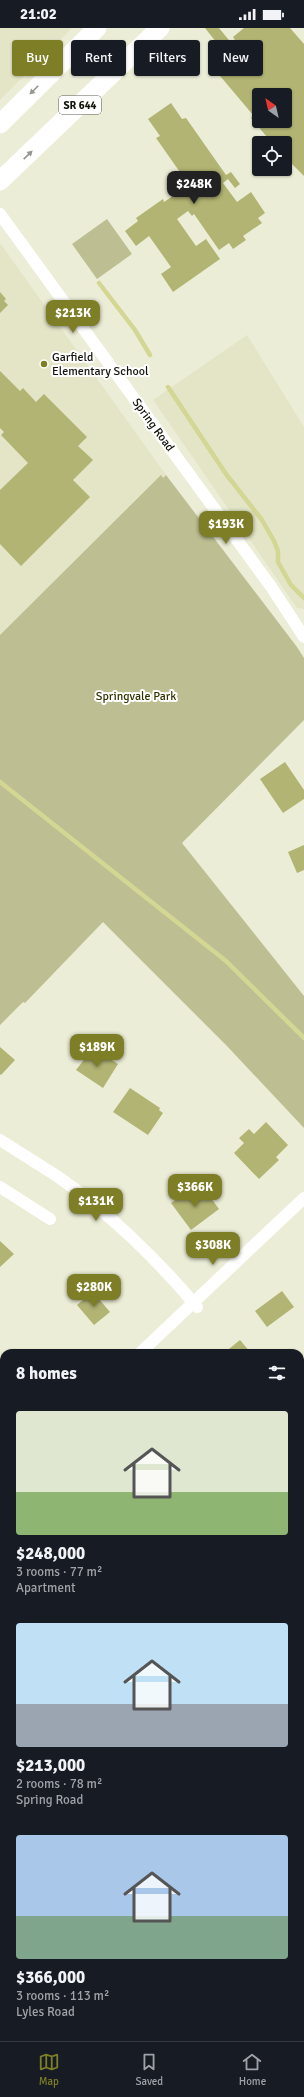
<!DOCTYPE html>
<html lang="en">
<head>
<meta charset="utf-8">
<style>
	body { margin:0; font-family:Signika,sans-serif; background:#242831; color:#f1f3f6; height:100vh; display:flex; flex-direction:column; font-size:15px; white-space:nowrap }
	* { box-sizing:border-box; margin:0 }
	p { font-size:13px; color:#9ea1a6 }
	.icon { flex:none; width:22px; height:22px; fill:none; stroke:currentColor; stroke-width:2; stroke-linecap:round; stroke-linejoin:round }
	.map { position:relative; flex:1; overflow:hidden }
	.drawer { position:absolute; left:0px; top:1321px; width:304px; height:692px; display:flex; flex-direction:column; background:#171b24; border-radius:12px 12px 0 0; box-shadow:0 1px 3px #0004 }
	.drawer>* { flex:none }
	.top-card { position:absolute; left:12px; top:12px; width:280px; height:36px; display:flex; gap:8px }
	.needle { width:26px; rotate:326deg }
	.controls { position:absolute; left:252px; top:60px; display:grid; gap:8px }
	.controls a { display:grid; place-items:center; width:40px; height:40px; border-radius:4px; background:#171b24; box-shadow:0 1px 3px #0004; font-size:20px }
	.price { position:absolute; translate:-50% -34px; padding:0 9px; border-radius:8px; background:#7d7e26; color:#fff; font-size:13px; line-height:26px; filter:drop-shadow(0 1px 2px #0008) }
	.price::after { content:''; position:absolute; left:50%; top:24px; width:12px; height:9px; margin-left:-6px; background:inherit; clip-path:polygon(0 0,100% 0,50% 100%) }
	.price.selected { background:#222; color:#fff }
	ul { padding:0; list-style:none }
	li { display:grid; align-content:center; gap:8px; height:212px; padding:0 16px }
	li span { display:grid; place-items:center; height:124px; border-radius:4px; color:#555 }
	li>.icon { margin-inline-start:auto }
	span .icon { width:72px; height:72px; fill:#fffc; stroke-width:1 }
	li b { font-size:17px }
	h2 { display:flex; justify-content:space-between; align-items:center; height:48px; padding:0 16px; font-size:17px }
	.pill { padding:0 14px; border-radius:4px; background:#171b24; box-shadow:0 1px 3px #0004; font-size:14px; line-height:36px }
	.pill.selected { background:#7d7e26; color:#fff }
	.status { display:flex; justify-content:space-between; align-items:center; height:28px; padding:0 20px; background:#171b24; direction:ltr }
	.status svg { height:11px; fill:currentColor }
	.dock { display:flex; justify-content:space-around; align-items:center; height:56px; border-top:1px solid #363941; background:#171b24; font-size:11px; color:#9ea1a6 }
	.dock a { display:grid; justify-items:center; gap:2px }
	.dock .selected { color:#7d7e26 }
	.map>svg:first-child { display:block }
	.built { fill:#e3e5c6 }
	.green { fill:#bdbf92 }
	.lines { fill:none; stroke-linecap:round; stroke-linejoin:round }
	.stream { stroke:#d4d694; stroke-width:4.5 }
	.building { fill:#b2b473; fill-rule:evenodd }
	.minor { stroke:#fff; stroke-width:12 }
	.primary { stroke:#fff; stroke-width:19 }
	.oneway { fill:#959592 }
	.poi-dot { fill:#7d7e26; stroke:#fff; stroke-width:1.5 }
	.labels { text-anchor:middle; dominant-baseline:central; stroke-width:4; stroke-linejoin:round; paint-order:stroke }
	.shield { fill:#fff; stroke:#5a5a55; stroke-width:1 }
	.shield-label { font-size:11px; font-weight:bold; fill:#13140c }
	.poi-label { font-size:12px; fill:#13140c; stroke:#fff; text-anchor:start }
	.street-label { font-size:12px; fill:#13140c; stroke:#fff }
	.park-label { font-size:12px; fill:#330; stroke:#fff }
</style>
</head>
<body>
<div class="status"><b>21:02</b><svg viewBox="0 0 49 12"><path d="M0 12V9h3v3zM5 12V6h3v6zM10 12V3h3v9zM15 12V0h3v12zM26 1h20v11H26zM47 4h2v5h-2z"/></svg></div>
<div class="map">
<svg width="304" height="2013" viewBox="0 0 304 2013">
	<rect width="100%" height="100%" fill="#ecedd6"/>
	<path class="built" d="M0,0H72L0,72Z
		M0,215L166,447L0,609Z
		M247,307L304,399V581L297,580L153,372Z"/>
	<path class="green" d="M107,191L132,226L97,251L72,216Z
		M161,447L163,450L166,447L297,619L304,630V692L182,815L304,968V1100L226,1017L103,894L25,975L23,974L0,997V607Z
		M304,1829V1990L300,1993V1832Z
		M4,2005V2009H273L267,2013H0V2009Z"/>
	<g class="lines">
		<path class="stream" d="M99,255L135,302L150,327
			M168,359L226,446L262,492L274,513L278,523V534L291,557L304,570
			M0,754L226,933L304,1010
			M300,1896L304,1895
			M300,1950L304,1953
			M76,2009V2013"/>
	</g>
	<path class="building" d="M205,0H219L233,17L236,14L233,9L244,0H290L304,16V148L285,129V115H272L251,90L253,87L210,36L224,24ZM259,67H285V93H259Z
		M171,75L182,91L186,90L226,147L231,144L240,156L235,160L228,151L223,155L237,174L251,164L265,185L258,190L262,195L243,208L246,212L233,221L229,215L219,222L194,186L192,188L188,183L177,191L196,218L206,211L220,231L173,264L161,246L171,239L149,208L136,218L125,203L138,193L136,190L163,171L164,174L189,157L156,110L160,108L148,91Z
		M0,264L6,271L4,273L8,277L0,285Z
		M0,343L20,363L23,360L36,374L44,366L87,409L78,418L93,432L73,452L90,469L21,538L0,516V462L28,435L1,407L4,404L0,400Z
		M285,734L304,762V771L283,785L260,751Z
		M304,817V842L297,845L288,824Z
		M0,1019L15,1032L1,1047L0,1046Z
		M93,1020L118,1036L103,1060L76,1042Z
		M130,1060L160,1080L159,1082L163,1085L148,1107L113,1084Z
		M266,1094L288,1117L276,1129L279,1132L259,1151L234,1125L244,1115L239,1110L249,1101L254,1106Z
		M205,1162L219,1181L191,1202L171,1175L186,1164L192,1172Z
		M0,1213L14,1226L0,1239Z
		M282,1263L294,1279L267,1299L255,1283Z
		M93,1264L110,1284L94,1297L77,1277Z
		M240,1312L251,1325H224Z
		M4,1360V1387L0,1383V1364Z
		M304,1501V1530L300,1526V1505Z
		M4,1802V1845L0,1842V1808Z"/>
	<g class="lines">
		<path class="minor" d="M0,186L272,560L304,609
			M0,1112C19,1124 38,1136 57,1148C106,1182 159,1233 197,1279
			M0,1159L50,1191
			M140,1325L304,1170
			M0,1458L4,1454
			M0,1573L4,1577
			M300,1646L304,1642
			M0,1681L4,1678
			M0,1983L4,1980"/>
		<path class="primary" d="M0,96L97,0
			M0,153L160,0"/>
	</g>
	<defs><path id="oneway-solid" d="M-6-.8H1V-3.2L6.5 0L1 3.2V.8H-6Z"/></defs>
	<g class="oneway">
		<use href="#oneway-solid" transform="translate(34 62) rotate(135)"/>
		<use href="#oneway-solid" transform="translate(28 127) rotate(-44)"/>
	</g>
	<circle class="poi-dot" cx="44" cy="336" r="4"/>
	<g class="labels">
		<rect class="shield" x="59" y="68" width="42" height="18" rx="3"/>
		<g class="shield-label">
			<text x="80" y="77">SR 644</text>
		</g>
		<g class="poi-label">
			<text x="52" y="329">Garfield<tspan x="52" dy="14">Elementary School</tspan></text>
		</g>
		<g class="street-label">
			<text transform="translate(153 397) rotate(54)">Spring Road</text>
		</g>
		<g class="park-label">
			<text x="136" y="668">Springvale Park</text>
		</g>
	</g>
</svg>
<div class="controls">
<a><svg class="needle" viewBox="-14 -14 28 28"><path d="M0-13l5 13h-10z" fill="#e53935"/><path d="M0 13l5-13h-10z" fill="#9ea1a6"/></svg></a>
<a><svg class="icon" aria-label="locate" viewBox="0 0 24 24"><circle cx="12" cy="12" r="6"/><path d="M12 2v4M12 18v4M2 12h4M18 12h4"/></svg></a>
</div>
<b class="price selected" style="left:194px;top:177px">$248K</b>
<b class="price" style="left:73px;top:306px">$213K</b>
<b class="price" style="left:226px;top:517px">$193K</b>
<b class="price" style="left:97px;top:1040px">$189K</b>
<b class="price" style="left:195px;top:1180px">$366K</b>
<b class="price" style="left:96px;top:1194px">$131K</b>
<b class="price" style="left:213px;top:1238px">$308K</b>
<b class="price" style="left:94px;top:1280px">$280K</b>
<div class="top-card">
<a class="pill selected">Buy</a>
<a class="pill">Rent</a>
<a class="pill">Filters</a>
<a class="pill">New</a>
</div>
<section class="drawer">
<h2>8 homes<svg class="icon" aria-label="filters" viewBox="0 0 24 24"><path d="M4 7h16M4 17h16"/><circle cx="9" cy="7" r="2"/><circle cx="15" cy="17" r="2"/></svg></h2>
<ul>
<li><span style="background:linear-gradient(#dfe7d0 65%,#8fb573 0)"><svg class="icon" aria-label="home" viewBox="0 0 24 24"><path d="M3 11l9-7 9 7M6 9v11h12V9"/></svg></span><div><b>$248,000</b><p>3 rooms · 77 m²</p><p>Apartment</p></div></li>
<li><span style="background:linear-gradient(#bfe0f5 65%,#9aa5b1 0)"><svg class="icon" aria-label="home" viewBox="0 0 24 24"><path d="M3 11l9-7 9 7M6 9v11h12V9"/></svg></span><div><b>$213,000</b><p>2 rooms · 78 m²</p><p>Spring Road</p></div></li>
<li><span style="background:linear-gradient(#a9c7e8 65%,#7fa58c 0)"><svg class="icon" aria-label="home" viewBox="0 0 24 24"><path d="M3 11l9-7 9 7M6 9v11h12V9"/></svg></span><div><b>$366,000</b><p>3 rooms · 113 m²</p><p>Lyles Road</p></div></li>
</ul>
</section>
</div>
<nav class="dock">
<a class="selected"><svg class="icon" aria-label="map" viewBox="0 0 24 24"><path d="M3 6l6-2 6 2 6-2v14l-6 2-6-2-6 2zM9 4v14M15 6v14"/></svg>Map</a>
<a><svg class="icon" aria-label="saved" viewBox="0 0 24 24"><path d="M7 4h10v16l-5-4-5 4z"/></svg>Saved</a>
<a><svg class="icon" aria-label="home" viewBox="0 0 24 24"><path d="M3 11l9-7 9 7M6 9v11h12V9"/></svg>Home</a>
</nav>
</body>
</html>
